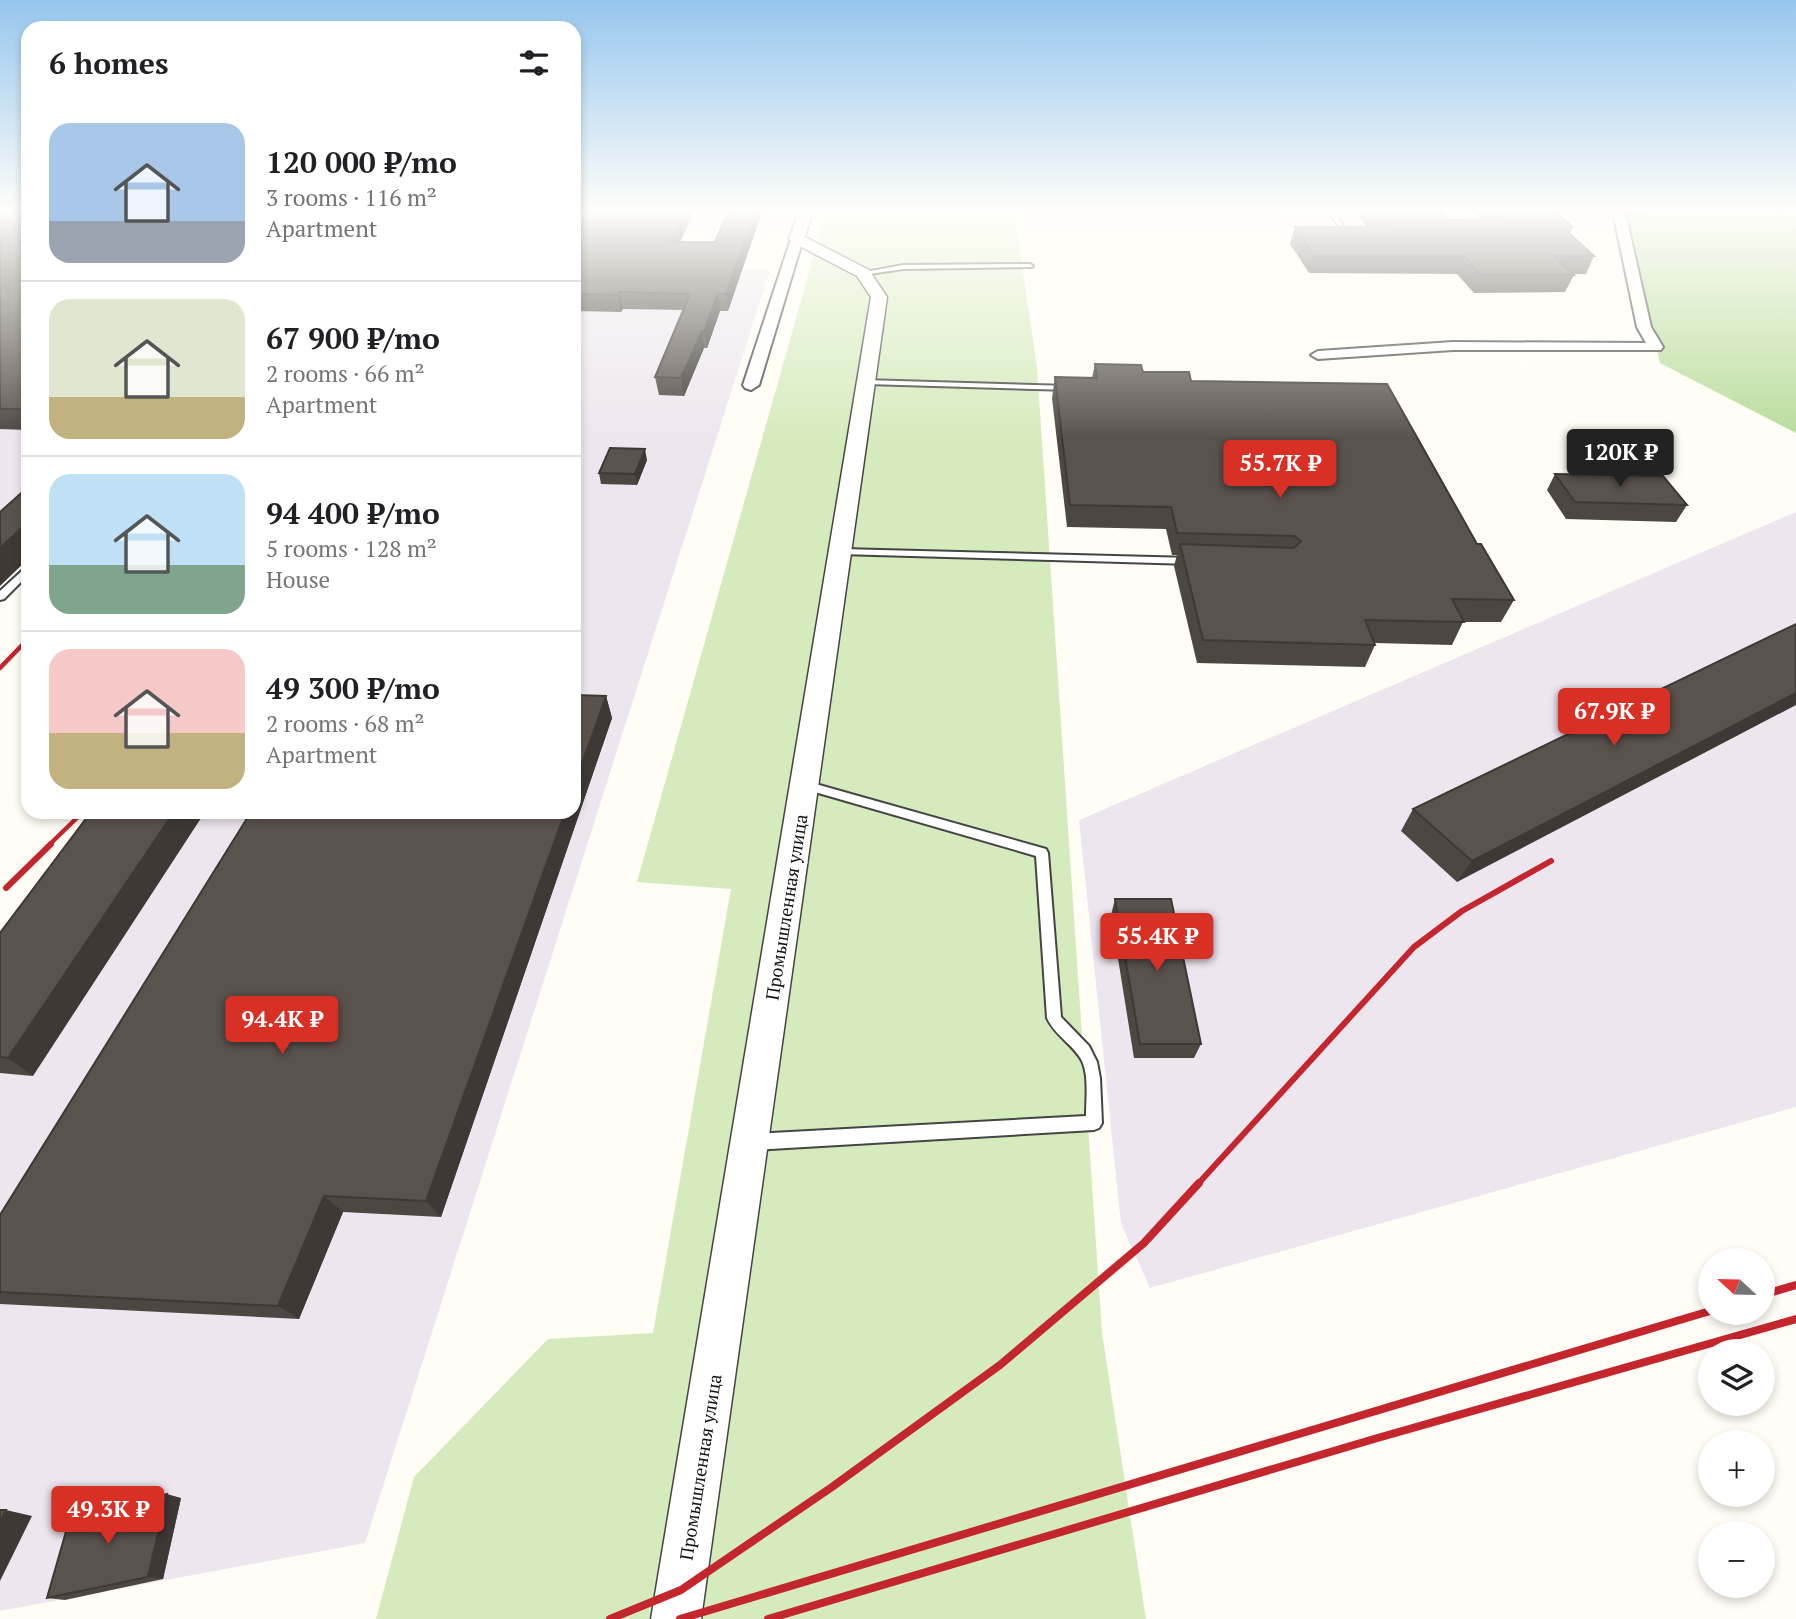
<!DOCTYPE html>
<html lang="en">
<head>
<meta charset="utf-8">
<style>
	body { margin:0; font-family:"PT Serif",serif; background:#f2f2f2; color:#202124; height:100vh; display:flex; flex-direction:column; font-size:26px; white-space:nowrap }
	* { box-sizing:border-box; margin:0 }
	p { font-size:23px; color:#757577 }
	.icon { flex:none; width:38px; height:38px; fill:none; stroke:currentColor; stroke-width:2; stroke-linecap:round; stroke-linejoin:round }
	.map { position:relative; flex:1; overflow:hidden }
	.sheet { position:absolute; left:21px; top:21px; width:560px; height:798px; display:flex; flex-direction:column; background:#fff; border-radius:21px; box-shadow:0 4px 10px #0003 }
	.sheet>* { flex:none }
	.needle { width:46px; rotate:292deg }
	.fabs { position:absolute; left:1698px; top:1248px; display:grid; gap:14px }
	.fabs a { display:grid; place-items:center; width:77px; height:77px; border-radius:50%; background:#fff; box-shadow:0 4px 10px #0003; font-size:35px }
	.price { position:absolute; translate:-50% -60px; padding:0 16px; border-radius:7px; background:#d93025; color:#fff; font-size:23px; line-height:46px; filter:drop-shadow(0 2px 4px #0008) }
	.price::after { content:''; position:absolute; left:50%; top:42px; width:21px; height:16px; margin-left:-10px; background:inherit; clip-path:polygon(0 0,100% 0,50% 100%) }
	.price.active { background:#222; color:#fff }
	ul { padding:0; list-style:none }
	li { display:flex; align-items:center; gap:21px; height:175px; padding:0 28px }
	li+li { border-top:2px solid #e0e0e0 }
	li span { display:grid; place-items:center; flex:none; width:196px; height:140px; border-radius:21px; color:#555 }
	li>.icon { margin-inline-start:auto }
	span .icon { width:84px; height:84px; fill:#fffc; stroke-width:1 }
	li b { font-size:30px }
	h2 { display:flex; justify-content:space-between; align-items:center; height:84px; padding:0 28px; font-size:30px }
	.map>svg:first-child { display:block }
	.industrial { fill:#eee6ef }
	.green { fill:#d5ebbd }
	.forest { fill:#b9dc9c }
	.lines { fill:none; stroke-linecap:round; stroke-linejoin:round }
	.service-casing { stroke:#444; stroke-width:4 }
	.minor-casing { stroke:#444; stroke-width:4 }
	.tertiary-casing { stroke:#444; stroke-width:3 }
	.service { fill:#fff; fill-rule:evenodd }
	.minor { fill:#fff; fill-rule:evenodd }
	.tertiary { fill:#fff; fill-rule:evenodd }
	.rail-far2 { stroke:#c4262e; stroke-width:4.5 }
	.rail-far1 { stroke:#c4262e; stroke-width:6 }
	.rail { stroke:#c4262e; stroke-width:8 }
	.wall { fill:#4d4742 }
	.shaded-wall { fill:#3f3936 }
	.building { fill:#5a524d; stroke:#3f3936; stroke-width:2 }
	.labels { text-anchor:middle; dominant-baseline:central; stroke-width:7; stroke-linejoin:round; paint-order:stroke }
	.street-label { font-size:18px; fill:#111; stroke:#fff }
</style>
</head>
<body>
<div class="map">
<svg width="1796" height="1619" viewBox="0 0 1796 1619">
	<rect width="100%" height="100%" fill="#fffdf5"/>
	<path class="industrial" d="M0,212H28V559L0,586Z
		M574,254L707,270H770L365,1543L0,1611V931L57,859L104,812H574Z
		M1796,512V1107L1150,1288L1121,1224L1079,820Z"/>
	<path class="green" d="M826,212H1014L1037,367L1102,1333L1146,1619H376L414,1477L548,1339L653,1333L731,889L637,882Z"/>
	<path class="forest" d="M1625,212H1796V433L1660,363Z"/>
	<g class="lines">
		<defs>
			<path id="service" d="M1329,212H1335L1348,234H1344Z
				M1030,264L1033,266L1032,267L903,269L863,275L860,273L903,265Z
				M864,380L1070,386L1074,388L1070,390L867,384H864Z
				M842,549L1192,558L1197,561L1192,564L839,554L837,552Z
				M28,567V575L4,599L0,600V591L25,568Z
				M805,781L1046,849L1048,853L1061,1017L1089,1046L1097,1062L1100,1078L1102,1123L1099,1128L1094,1130L754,1150L748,1147L746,1142L748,1137L754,1134L1086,1116C1086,1099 1089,1076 1082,1061C1074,1045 1055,1036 1047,1018L1036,856L801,788L799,785Z"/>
			<path id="minor" d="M1613,212H1625L1651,327L1663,347L1661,350H1453L1318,359L1311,355L1318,351L1453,342L1646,343L1637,327Z
				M797,235L803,239L759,385L751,390L745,388L743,385L791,239Z"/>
			<path id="tertiary" d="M799,212H813L805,237L869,270L887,297L701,1619H651L871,297L857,276L792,242L789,239Z"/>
		</defs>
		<use href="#service" class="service-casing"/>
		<use href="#minor" class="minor-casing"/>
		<use href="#tertiary" class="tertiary-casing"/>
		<use href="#service" class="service"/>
		<use href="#minor" class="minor"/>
		<use href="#tertiary" class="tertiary"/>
		<path class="rail-far2" d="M0,668L28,639
			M49,845L83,812"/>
		<path class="rail-far1" d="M6,888L51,844
			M1197,1185L1414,947L1462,911L1551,861"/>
		<path class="rail" d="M1762,1295L1796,1285
			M610,1619L681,1590L832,1487L1000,1365L1144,1243L1199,1183
			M680,1619L1710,1311
			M768,1619L1374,1439L1796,1319"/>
	</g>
	<path class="wall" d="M0,212H28V430L0,429Z
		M586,212H690L691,218L680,242H715L728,212H762L728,311H720L707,348H704L684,396L659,395L655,377L683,310L623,309L621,312L574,311V231Z
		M1355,212H1441L1448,220H1481L1474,212H1556L1573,227L1570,234L1594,256L1586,274H1572L1574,275L1565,292L1474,293L1457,274L1309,273L1290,244L1295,227H1367Z
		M1627,212H1644L1642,216L1628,214Z
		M1095,364L1191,381L1477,544L1514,600L1501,622H1463L1452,645L1375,643V645L1365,667L1197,663L1174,566L1177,555H1172L1166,529L1067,527L1052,398L1055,377L1092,378Z
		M647,460L637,485L601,484L599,473Z
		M1555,474L1687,505L1676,522L1566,519L1547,490Z
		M1796,624L1457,882L1401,831L1413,809Z
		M606,696L612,718L441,1217L343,1212L299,1319L0,1304V1215Z
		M1115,899L1201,1044L1194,1058H1134L1111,915Z
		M0,933L33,1076L0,1073Z
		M181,1498L163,1579L65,1600L47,1598Z"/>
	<path class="shaded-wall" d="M685,212H690L691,218L673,258L671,242Z
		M755,212H762L728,311L726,294Z
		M619,292L623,309L621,312L618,295Z
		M718,294L720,311L707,348L704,331Z
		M702,331L704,348L684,396L681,378Z
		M645,449L647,460L637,485L635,474Z
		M28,522V559L0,586V548Z
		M1796,693V705L1457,882L1472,861Z
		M606,696L612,718L441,1217L426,1201L565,812H574V786Z
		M174,812H205L33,1076L8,1058Z
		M324,1196L343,1212L299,1319L278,1306Z
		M167,1494L181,1498L163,1579L148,1577Z
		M6,1510L32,1516L0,1581V1522Z"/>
	<path class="building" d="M0,212H28V409H0Z
		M586,212H685L671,242H715L728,212H755L726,294H718L704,331H702L681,378L655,377L690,294L619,292L618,295L574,294V231Z
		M1374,212H1441L1448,220L1505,219L1497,212H1556L1573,227H1562L1594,256H1554L1574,275H1481L1464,256H1314L1295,227H1387Z
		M1095,364L1141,365L1143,372H1189L1191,381L1387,384L1477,544H1481L1514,600L1452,599L1464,622L1365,620L1375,645L1203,640L1180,544L1294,548L1301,541L1294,536L1177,533L1171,507L1070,505L1055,377L1097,378Z
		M610,448L645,449L635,474L599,473Z
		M1555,474L1663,476L1687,505L1575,502Z
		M28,487V522L0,548V512Z
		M1796,624V693L1472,861L1413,809Z
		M574,695L606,696L574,786Z
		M91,812H174L8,1058L0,1057V933Z
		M251,812H565L426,1201L324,1196L278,1306L0,1292V1215Z
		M1115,899H1171L1201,1044H1140Z
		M167,1494L148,1577L47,1598L71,1514Z
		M0,1510H6L0,1522Z"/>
	<linearGradient id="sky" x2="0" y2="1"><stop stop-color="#95c6ee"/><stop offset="0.48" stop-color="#fffefa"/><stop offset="1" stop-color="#fffefa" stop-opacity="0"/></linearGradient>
	<rect width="1796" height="439" fill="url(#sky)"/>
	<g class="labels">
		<g class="street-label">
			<text transform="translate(786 907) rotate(-81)">Промышленная улица</text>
			<text transform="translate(700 1467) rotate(-81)">Промышленная улица</text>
		</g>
	</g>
</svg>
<div class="fabs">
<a><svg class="needle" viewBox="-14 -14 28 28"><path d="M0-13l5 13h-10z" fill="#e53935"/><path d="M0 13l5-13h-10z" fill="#757577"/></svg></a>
<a><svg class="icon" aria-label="layers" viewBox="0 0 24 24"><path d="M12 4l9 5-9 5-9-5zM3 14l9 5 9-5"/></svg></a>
<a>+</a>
<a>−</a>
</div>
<b class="price active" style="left:1620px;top:489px">120K ₽</b>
<b class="price" style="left:1280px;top:500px">55.7K ₽</b>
<b class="price" style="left:1614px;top:748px">67.9K ₽</b>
<b class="price" style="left:1157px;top:973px">55.4K ₽</b>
<b class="price" style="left:282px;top:1056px">94.4K ₽</b>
<b class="price" style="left:108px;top:1546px">49.3K ₽</b>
<section class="sheet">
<h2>6 homes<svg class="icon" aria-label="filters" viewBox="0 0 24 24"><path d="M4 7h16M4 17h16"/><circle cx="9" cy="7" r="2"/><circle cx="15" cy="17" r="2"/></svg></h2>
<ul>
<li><span style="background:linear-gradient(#a9c7e8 70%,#9aa5b1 0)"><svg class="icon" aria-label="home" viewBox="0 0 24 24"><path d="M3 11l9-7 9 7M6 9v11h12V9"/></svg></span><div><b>120 000 ₽/mo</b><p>3 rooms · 116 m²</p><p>Apartment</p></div></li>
<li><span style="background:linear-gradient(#dfe7d0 70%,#c2b280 0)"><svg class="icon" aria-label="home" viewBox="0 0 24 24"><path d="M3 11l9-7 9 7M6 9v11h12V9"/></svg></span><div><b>67 900 ₽/mo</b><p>2 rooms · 66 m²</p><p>Apartment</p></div></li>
<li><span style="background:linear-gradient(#bfe0f5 65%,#7fa58c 0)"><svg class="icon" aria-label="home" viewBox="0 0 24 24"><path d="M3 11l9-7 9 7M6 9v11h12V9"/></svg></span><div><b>94 400 ₽/mo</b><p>5 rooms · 128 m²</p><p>House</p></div></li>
<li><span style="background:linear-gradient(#f6c9c9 60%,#c2b280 0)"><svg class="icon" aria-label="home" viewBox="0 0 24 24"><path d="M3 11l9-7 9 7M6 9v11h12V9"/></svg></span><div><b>49 300 ₽/mo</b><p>2 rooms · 68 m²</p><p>Apartment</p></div></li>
</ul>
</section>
</div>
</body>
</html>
